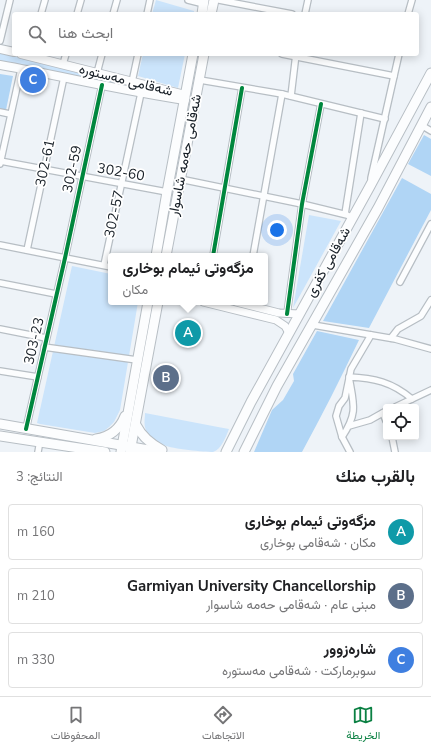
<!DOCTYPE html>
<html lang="ar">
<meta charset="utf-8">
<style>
:root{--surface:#fff;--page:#f2f2f2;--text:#202124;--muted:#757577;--line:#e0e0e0;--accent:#0b8043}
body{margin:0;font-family:"Nunito Sans",Vazirmatn,sans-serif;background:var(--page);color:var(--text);direction:rtl}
.controls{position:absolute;right:12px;bottom:12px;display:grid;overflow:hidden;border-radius:4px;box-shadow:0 2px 10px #0003}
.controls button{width:36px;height:36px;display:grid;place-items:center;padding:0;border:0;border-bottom:1px solid var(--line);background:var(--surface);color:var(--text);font:20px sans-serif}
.you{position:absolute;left:277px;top:230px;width:14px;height:14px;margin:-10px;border:3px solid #fff;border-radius:50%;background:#1a73e8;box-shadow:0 0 0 6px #1a73e833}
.badge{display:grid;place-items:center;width:26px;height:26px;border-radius:50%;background:var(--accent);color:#fff;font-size:13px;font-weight:700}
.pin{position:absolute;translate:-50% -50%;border:2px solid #fff;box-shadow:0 1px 4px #0006}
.popup{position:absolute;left:108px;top:253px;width:160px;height:52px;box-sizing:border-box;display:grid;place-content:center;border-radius:4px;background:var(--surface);filter:drop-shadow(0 1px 3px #0005);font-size:13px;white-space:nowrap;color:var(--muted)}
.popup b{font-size:15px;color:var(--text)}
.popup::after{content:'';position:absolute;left:50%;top:100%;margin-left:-8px;border:8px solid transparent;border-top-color:var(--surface)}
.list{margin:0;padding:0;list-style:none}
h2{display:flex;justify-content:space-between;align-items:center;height:52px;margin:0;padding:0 16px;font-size:17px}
h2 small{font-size:13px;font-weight:400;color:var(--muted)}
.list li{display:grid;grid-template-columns:26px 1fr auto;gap:12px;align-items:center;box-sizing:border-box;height:56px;margin:0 8px 8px;padding:0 8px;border:1px solid var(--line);border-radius:4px}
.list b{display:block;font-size:15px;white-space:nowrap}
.list p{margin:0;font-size:13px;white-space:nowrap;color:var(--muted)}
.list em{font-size:13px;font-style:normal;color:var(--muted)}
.icon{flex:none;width:22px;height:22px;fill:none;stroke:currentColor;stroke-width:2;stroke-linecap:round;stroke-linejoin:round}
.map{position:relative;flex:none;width:431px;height:452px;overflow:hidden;direction:ltr}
.search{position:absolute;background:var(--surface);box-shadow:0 2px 10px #0003;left:12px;right:12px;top:12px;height:44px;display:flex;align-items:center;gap:10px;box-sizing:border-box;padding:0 14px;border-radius:4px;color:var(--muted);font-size:15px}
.sheet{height:244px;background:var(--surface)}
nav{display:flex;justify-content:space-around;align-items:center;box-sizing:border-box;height:56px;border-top:1px solid var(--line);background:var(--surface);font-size:11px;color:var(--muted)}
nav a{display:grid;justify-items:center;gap:2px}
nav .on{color:var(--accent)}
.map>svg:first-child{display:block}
.green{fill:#cbe4fb}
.forest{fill:#b0d5f5}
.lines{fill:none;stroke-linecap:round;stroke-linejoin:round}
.minor-casing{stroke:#b7bec4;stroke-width:8}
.tertiary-casing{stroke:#b7bec4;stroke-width:9}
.secondary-casing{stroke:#b7bec4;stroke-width:10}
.primary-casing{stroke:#b7bec4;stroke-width:11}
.trunk-casing{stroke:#b7bec4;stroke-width:11}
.minor{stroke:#fcfdfe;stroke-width:5.5}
.tertiary{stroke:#fcfdfe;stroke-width:7}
.secondary{stroke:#fcfdfe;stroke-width:8}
.primary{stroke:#fcfdfe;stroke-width:9}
.trunk{stroke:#fcfdfe;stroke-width:9}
.cycleway-casing{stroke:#fff;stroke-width:6}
.cycleway{stroke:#00873e;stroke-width:4}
.labels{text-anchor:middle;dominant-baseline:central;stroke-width:3.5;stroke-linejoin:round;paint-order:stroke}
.street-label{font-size:14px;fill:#161e26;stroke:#fff}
</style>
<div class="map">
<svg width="431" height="452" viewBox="0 0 431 452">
<rect width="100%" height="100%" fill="#eef3f8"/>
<g class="green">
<path d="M156,0L194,11V14H152Z"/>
<path d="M0,53L141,87V89L0,62Z"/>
<path d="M143,54H185L178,88L138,76Z"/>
<path d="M309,215L341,221L293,308Z"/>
<path d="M72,266L111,274V302H138L120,410L114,422L109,427L104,431L95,433L40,424L37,423Z"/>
<path d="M145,413L218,427L229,429C226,436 222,449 213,452C205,452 172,449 164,445C158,443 150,437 147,432C143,426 145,419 145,413Z"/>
</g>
<g class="forest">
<path d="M0,74L13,76L6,110L0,109Z"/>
<path d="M424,135L431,139V176L408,164Z"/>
<path d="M402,178L431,194V210L369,328L323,321Z"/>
<path d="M317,331L359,340C341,378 322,415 302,452H254L272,410L283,400L294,381L293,374Z"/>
</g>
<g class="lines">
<g class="minor-casing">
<g id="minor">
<path d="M188,0L204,4"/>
<path d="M219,0L292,14"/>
<path d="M41,14L45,0"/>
<path d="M77,14L81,0"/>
<path d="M113,14L117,0"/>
<path d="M147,14L150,0"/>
<path d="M305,14L308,0"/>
<path d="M408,14L412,0"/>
<path d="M0,41L10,0"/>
<path d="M282,54L394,76"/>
<path d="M63,64L66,54"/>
<path d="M97,73L102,54"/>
<path d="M200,80L282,94L385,119"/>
<path d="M132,82L138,54"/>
<path d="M291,96L296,54"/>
<path d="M0,112L10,114"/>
<path d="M421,125L431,131"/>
<path d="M0,161L167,192"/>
<path d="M0,164L21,69"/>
<path d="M371,178L399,54"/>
<path d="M180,179L302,204L347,215L353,218"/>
<path d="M345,214L361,113"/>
<path d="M0,245L111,267"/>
<path d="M27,250L64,77"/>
<path d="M213,256L242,88"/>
<path d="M253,256L282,94"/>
<path d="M104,265L141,93"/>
<path d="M400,282L431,224"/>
<path d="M0,283L56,294"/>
<path d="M287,314L302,204L321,104"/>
<path d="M313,325L395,339L431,349"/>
<path d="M0,329L46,338"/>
<path d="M391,338L398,329L421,316L431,300"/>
<path d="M44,347L137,360"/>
<path d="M0,371L38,377"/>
<path d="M395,407L431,390"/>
<path d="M383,413L386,421"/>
<path d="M349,426L370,420L386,411"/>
<path d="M26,429L65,258L102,85"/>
<path d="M342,437C358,413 354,405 349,377C374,378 392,382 412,399"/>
<path d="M392,437L395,452"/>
<path d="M38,452L40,441"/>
<path d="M350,452L342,437L336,416L339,406L345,398L351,369L371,335"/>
</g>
</g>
<g class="tertiary-casing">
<g id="tertiary">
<path d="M203,302L276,320L285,326L289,333"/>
<path d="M236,302L279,313L299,314"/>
</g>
</g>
<g class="secondary-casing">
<g id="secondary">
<path d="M0,49L14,52"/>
<path d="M21,54L185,95"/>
<path d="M0,65C62,76 123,91 185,100"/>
</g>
</g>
<g class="primary-casing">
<g id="primary">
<path d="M202,14L204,0"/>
<path d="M211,14L214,0"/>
<path d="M156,256L167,192L193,54"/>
<path d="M166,256L204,54"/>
<path d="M0,424L160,452"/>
<path d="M136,425C142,437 151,444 162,450"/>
<path d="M0,436L105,452"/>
<path d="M96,439C109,437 120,429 125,416"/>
<path d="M121,452L148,302"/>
<path d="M130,452L158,302"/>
</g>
</g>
<g class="trunk-casing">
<g id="trunk">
<path d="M226,452L251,402L369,188L431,73"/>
<path d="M244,452L277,386L378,208L431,107"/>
</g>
</g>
<use href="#minor" class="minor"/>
<use href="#tertiary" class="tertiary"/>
<use href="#secondary" class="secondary"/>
<use href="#primary" class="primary"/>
<use href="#trunk" class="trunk"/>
<g class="cycleway-casing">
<g id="cycleway">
<path d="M213,256L242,88"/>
<path d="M287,314L302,204L321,104"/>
<path d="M26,429L65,258L102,85"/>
</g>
</g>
<use href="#cycleway" class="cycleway"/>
</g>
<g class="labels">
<g class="street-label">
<text transform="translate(126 80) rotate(14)">شەقامی مەستورە</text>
<text transform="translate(185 155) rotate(-79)">شەقامی حەمە شاسوار</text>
<text transform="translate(45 163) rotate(-78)">302-61</text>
<text transform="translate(72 169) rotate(-78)">302-59</text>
<text transform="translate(121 172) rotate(10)">302-60</text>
<text transform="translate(114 214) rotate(-78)">302-57</text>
<text transform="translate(328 262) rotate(-61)">شەقامی کفری</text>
<text transform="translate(34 341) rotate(-77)">303-23</text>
</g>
</g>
</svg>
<div class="controls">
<button><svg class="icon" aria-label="locate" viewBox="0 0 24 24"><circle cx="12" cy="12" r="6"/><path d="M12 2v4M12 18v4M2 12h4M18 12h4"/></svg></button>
</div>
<div class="you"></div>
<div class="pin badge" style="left:188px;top:333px;background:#0f9aa8">A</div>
<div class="popup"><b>مزگەوتی ئیمام بوخاری</b>مكان</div>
<div class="pin badge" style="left:166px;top:378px;background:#5c6f8a">B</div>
<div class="pin badge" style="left:33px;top:80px;background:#3f7fe0">C</div>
<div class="search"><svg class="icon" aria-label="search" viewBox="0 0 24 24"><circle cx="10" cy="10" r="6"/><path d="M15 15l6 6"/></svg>ابحث هنا</div>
</div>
<section class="sheet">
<h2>بالقرب منك<small>النتائج: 3</small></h2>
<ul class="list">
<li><span class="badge" style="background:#0f9aa8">A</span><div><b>مزگەوتی ئیمام بوخاری</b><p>مكان · شەقامی بوخاری</p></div><em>160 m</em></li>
<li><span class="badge" style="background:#5c6f8a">B</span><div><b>Garmiyan University Chancellorship</b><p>مبنى عام · شەقامی حەمە شاسوار</p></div><em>210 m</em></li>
<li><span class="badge" style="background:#3f7fe0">C</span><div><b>شارەزوور</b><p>سوبرماركت · شەقامی مەستورە</p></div><em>330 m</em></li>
</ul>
</section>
<nav>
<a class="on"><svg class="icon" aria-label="map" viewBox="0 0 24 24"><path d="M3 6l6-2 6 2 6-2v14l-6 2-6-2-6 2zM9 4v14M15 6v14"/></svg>الخريطة</a>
<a><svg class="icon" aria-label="directions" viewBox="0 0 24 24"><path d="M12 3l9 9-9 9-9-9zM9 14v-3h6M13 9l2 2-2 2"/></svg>الاتجاهات</a>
<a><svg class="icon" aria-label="saved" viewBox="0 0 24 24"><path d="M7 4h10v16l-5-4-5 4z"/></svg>المحفوظات</a>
</nav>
